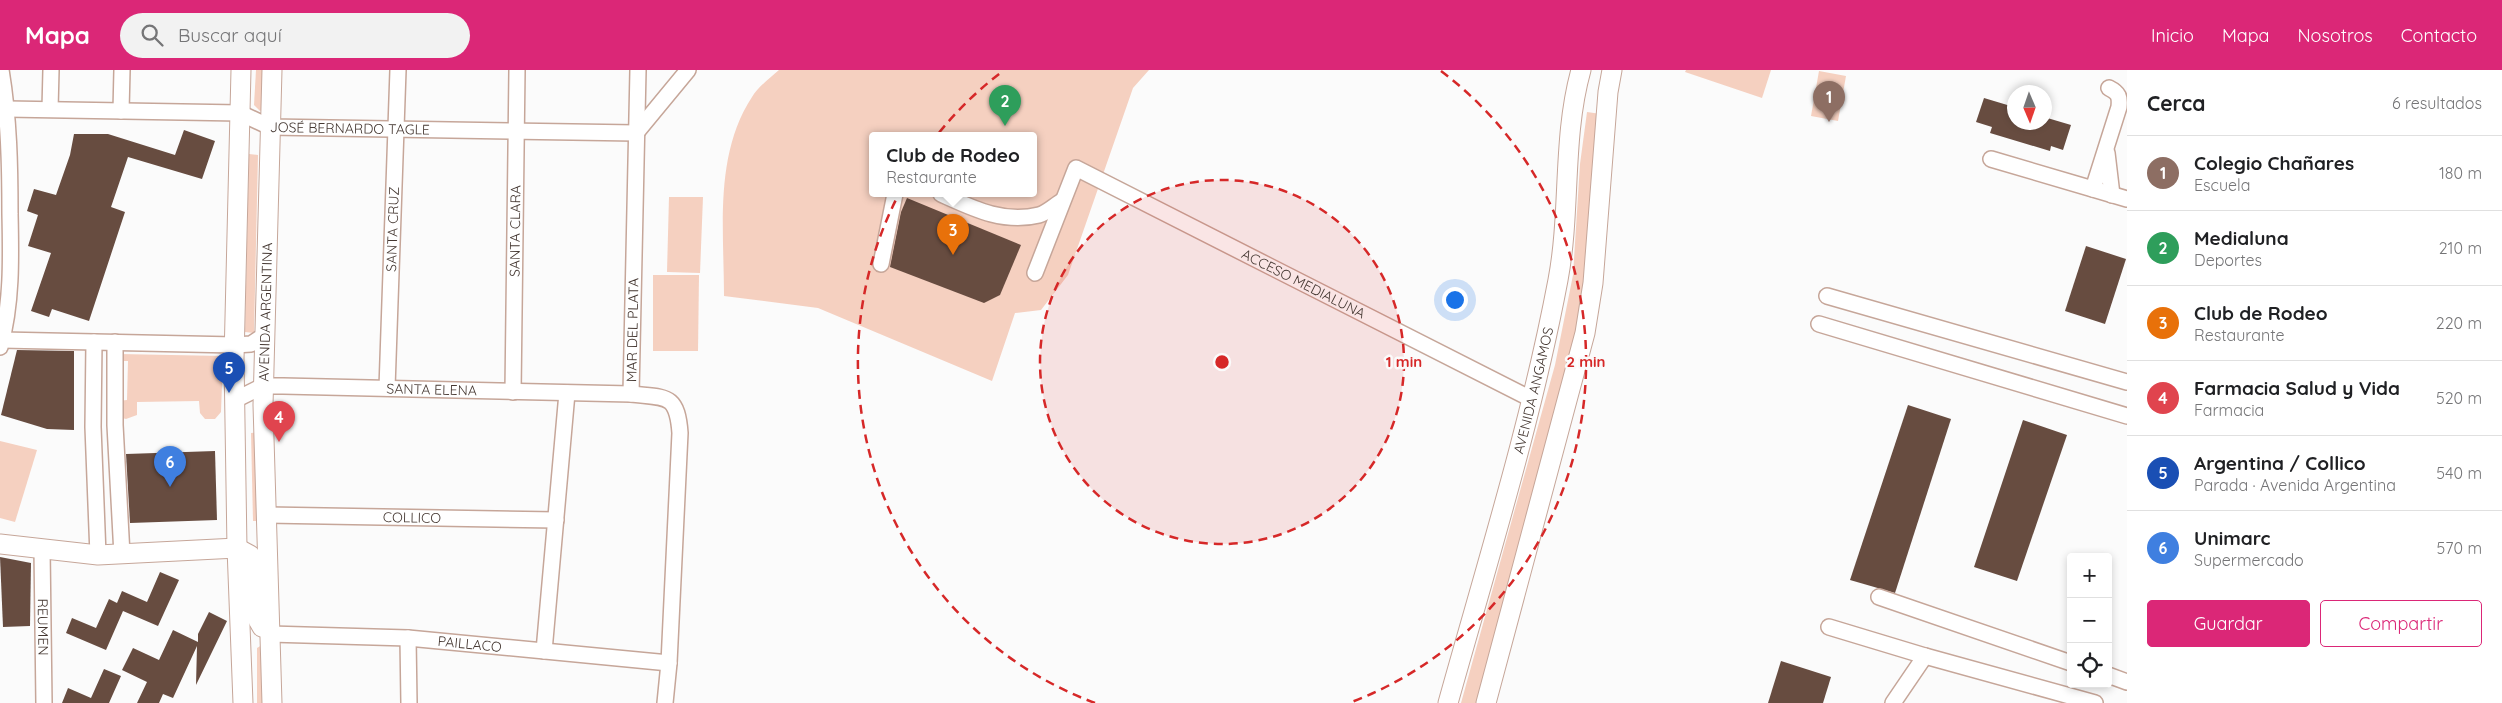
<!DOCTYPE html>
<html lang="es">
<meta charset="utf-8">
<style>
:root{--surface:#fff;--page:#f2f2f2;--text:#202124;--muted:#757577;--line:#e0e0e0;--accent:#db2777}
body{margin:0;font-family:Quicksand,sans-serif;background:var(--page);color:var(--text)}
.controls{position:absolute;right:15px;bottom:15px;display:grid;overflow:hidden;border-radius:5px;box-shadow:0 2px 8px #0003}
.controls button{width:45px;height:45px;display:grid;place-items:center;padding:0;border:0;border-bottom:1px solid var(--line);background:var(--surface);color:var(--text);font:25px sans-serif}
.compass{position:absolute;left:2007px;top:15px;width:45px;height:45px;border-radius:50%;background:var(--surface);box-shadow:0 2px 8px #0003;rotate:178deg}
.you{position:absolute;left:1454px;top:229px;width:18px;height:18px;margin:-12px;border:4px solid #fff;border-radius:50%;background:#1a73e8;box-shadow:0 0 0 8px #1a73e833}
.badge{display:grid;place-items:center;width:32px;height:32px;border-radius:50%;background:var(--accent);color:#fff;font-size:16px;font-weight:700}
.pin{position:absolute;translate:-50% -41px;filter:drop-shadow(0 1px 2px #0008)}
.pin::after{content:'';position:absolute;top:26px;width:18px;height:15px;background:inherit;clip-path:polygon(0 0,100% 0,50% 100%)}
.popup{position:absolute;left:869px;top:62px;width:168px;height:65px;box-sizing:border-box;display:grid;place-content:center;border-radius:5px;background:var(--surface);filter:drop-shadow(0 1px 4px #0005);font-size:16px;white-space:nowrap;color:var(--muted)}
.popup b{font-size:19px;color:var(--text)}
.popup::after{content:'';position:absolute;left:50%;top:100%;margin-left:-10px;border:10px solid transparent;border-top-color:var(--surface)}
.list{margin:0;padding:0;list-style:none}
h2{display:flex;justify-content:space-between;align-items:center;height:65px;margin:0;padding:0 20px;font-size:21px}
h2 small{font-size:16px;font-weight:400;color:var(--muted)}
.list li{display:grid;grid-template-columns:32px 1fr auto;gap:15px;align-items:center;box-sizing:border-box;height:75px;padding:0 20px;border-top:1px solid var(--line)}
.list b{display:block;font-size:19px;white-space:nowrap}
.list p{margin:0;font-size:16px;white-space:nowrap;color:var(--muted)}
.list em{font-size:16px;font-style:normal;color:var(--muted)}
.actions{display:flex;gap:10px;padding:15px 20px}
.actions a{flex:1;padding:11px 0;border:1px solid var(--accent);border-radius:5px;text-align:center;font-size:18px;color:var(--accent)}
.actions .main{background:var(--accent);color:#fff}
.icon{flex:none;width:28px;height:28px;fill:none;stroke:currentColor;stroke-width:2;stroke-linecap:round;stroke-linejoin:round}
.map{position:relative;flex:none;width:2127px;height:633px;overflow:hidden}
header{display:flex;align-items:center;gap:30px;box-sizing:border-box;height:70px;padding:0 25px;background:var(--accent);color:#fff}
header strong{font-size:24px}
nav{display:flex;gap:28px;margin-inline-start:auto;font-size:18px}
.search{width:350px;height:45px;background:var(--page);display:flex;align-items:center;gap:12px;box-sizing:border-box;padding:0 18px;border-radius:28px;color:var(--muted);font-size:19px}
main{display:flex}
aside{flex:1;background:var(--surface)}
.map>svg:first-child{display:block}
.green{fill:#f5d0c0;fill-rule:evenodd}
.building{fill:#674c40}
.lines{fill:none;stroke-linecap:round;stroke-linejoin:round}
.minor-casing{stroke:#c6a699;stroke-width:18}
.major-casing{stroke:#c6a699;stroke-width:21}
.minor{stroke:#fff;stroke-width:15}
.major{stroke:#fff;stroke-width:19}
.ring{fill:none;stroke:#d62828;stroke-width:2.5;stroke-dasharray:9 6}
.labels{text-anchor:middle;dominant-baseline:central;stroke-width:5;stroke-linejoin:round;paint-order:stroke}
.street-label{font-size:14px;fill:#443731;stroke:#fbfbfb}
.centre{fill:#d62828;stroke:#fbfbfb;stroke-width:2.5}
.ring-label{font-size:15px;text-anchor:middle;font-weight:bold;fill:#d62828;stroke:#fbfbfb;stroke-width:5;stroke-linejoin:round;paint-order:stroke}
</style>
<header>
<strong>Mapa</strong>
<div class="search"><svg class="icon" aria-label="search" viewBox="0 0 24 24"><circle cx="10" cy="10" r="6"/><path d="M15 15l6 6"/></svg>Buscar aquí</div>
<nav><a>Inicio</a><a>Mapa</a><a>Nosotros</a><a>Contacto</a></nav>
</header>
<main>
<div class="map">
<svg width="2127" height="633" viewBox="0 0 2127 633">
<rect width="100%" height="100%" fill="#fbfbfb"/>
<g class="green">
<path d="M256,0H264L263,39L260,41L254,35Z"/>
<path d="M779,0H1149L1133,18L1068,205L1041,240L1015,243L992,311L818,238L724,226C724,160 714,85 752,27C758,17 770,8 779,0ZM873,66H1033V124H873Z"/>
<path d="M1686,0H1771L1762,28L1685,2Z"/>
<path d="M1819,1L1846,6L1838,51L1811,46Z"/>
<path d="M1587,42L1601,44L1580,257L1480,633H1461L1555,295L1573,205L1580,94Z"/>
<path d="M249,84L258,85L254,263L245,262Z"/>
<path d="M669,127H703L700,203L667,202Z"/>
<path d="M653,205H699L698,281H653Z"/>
<path d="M119,284L223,286L221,342L215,349H205L200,343L199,331L137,332V345L126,349L119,347L118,331L127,330L128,291H118Z"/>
<path d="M260,362L262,451H253L251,363Z"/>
<path d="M0,371L37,380L15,452L0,448Z"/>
<path d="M262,575L267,633H257V578Z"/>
</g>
<g class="building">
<path d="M1984,28L2014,37V52H2044V47L2071,55L2063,80L2051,76L2050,81L1990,63L1992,57L1976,52Z"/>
<path d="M184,60L215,71L202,109L128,87L111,137L125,142L89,251L52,239L49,247L31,241L51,183L28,176L38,145L27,141L34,119L56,125L70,85L74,64H108L175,85Z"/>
<path d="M907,128L1021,175L1000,225L984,233L890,197L901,142Z"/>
<path d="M2086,176L2126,189L2105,254L2065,241Z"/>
<path d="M17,280L74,281V360L47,359L1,345Z"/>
<path d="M1908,335L1951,349L1895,523L1850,510Z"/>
<path d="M2023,350L2067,365L2017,511L1974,497Z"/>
<path d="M215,381L217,450L130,453L126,384Z"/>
<path d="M0,487L31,493L30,556L3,557Z"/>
<path d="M160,502L179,510L158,556L123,541L106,580L66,563L72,548L96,558L109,529L117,533L122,521L147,532Z"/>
<path d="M209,542L227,551L196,615L197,576L173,628L163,624L159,633H137L147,612L122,600L133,578L159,590L173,560L198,572V564Z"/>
<path d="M1781,591L1831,607L1823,633H1768Z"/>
<path d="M104,599L121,606L109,633H62L68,618L91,628Z"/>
</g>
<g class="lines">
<g class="minor-casing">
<g id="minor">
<path id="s1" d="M7,39L240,43L270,57L636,63"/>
<path d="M50,39L51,0"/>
<path d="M121,41L122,0"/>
<path d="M636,63L688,0"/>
<path d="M2107,83L2112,125"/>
<path d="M1991,89L2127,129"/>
<path d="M2093,119L2119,37C2120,27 2119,23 2109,18"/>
<path d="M941,124C972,138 1003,154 1039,145C1047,143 1055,135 1062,131"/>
<path d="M881,194L895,124"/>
<path id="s2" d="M1035,203L1076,98L1531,329"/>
<path d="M1827,226L2127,312"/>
<path d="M1819,254L2127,346"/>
<path d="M2,270L235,275L251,274L265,265"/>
<path d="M94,272L93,357L98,485"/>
<path d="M115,272V355L122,485"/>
<path d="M0,277C12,234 11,188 10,144C10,96 9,48 1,0"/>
<path id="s3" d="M387,318L398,0"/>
<path id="s4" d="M513,322L517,0"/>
<path id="s5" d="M631,324L638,0"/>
<path id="s6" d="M235,330L263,316H283L631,324C666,328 677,323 680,363L669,593L665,633"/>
<path id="s7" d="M267,445L556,450"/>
<path id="s8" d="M42,479L44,633"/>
<path d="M1879,527L2071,593"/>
<path d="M1829,557L1925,586L2095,633"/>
<path id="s9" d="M270,564L408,568L669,593"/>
<path d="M408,568L409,633"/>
<path d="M544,581L567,323"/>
<path d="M2108,605L2127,612"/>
<path d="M1893,633L1925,586"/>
</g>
</g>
<g class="major-casing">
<g id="major">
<path d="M241,0L234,289L237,478L243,633"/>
<path d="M0,474L98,485L237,478L250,485L258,550L262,557"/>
<path id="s10" d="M272,633L263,335L272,0"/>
<path id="s11" d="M1448,633C1487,493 1531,353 1558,210C1571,141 1562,68 1581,0"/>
<path d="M1486,633L1585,263L1593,213L1608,22L1612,0"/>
</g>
</g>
<use href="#minor" class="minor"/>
<use href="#major" class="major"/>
</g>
<circle cx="1222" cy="292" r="182" fill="#d62828" fill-opacity=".12"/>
<g class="ring">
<circle cx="1222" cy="292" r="182"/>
<path d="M1095 633A364 364 0 0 1 1003 1M1441 1A364 364 0 0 1 1349 633"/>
</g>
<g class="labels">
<g class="street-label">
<text stroke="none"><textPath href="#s1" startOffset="346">JOSÉ BERNARDO TAGLE</textPath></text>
<text stroke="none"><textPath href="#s3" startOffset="159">SANTA CRUZ</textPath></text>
<text stroke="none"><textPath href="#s4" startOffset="161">SANTA CLARA</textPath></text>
<text stroke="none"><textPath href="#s2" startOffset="368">ACCESO MEDIALUNA</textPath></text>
<text stroke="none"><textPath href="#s10" startOffset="391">AVENIDA ARGENTINA</textPath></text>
<text stroke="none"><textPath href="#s5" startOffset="64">MAR DEL PLATA</textPath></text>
<text stroke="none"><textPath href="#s6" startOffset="200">SANTA ELENA</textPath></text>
<text stroke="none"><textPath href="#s11" startOffset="324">AVENIDA ANGAMOS</textPath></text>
<text stroke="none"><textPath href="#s7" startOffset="145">COLLICO</textPath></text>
<text stroke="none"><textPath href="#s8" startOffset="78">REUMEN</textPath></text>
<text stroke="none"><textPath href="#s9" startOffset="200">PAILLACO</textPath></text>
</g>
</g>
<circle cx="1222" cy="292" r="8" class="centre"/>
<g class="ring-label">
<text x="1404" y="297">1 min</text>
<text x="1586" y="297">2 min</text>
</g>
</svg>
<div class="controls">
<button>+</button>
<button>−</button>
<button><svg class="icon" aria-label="locate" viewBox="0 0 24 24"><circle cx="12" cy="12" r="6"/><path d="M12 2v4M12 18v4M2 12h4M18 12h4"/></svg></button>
</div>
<svg class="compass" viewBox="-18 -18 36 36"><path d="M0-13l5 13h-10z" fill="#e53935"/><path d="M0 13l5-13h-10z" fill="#757577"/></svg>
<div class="you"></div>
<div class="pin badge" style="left:1829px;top:52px;background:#8d6e63">1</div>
<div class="pin badge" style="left:1005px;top:56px;background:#2e9e5b">2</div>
<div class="pin badge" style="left:953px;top:185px;background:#e8710a">3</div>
<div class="popup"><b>Club de Rodeo</b>Restaurante</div>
<div class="pin badge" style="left:279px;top:372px;background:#e0444e">4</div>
<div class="pin badge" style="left:229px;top:323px;background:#1a4fb4">5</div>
<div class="pin badge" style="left:170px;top:417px;background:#3f7fe0">6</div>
</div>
<aside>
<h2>Cerca<small>6 resultados</small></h2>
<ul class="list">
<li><span class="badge" style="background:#8d6e63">1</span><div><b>Colegio Chañares</b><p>Escuela</p></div><em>180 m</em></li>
<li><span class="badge" style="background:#2e9e5b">2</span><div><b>Medialuna</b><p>Deportes</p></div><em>210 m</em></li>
<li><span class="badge" style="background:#e8710a">3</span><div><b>Club de Rodeo</b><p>Restaurante</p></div><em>220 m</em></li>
<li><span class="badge" style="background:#e0444e">4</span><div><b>Farmacia Salud y Vida</b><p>Farmacia</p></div><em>520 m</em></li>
<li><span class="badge" style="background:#1a4fb4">5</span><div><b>Argentina / Collico</b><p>Parada · Avenida Argentina</p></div><em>540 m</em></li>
<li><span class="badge" style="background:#3f7fe0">6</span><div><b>Unimarc</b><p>Supermercado</p></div><em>570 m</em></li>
</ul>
<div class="actions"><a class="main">Guardar</a><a>Compartir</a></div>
</aside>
</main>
